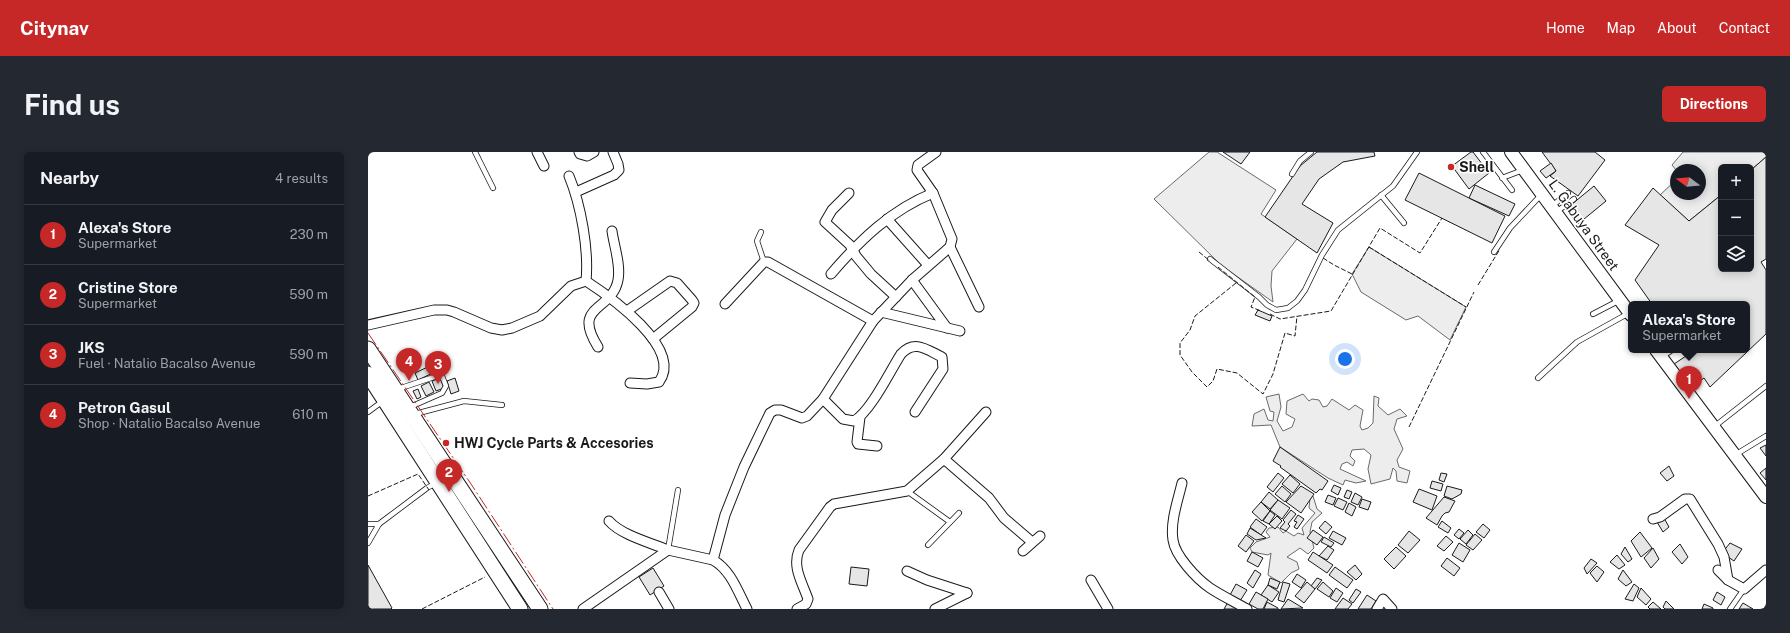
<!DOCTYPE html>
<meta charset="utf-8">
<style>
:root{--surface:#171b24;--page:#242831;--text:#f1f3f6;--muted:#9ea1a6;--line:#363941;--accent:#c62828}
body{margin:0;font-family:"Public Sans",sans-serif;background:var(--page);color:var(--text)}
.controls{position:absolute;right:12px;top:12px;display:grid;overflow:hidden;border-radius:6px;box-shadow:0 2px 10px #0003}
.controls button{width:36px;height:36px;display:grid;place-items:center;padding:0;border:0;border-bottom:1px solid var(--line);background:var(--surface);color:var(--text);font:20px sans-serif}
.compass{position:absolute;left:1302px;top:12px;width:36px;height:36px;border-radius:50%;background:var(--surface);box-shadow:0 2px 10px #0003;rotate:286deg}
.you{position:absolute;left:977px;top:207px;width:14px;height:14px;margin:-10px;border:3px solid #fff;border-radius:50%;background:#1a73e8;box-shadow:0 0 0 6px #1a73e833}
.badge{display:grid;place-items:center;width:26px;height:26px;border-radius:50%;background:var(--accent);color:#fff;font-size:13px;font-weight:700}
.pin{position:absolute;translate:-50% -33px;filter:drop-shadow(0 1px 2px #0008)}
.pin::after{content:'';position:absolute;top:21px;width:14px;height:12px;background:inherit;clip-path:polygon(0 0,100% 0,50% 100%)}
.popup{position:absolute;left:1260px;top:149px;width:122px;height:52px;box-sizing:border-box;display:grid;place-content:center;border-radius:6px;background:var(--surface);filter:drop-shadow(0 1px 3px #0005);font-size:13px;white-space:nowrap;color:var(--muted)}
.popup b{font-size:15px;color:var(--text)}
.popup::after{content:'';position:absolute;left:50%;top:100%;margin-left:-8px;border:8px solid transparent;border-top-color:var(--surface)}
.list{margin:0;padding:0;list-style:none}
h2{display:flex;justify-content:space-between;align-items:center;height:52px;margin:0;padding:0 16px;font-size:17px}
h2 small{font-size:13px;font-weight:400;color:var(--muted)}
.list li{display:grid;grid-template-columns:26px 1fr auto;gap:12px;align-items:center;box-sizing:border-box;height:60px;padding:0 16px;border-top:1px solid var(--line)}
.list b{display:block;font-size:15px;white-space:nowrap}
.list p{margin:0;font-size:13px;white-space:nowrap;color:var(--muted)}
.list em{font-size:13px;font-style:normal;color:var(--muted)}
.icon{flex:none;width:22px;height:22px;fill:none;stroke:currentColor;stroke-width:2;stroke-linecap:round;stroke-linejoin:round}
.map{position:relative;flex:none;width:1398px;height:457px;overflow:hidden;border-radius:6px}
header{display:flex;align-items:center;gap:24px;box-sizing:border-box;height:56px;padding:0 20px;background:var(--accent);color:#fff}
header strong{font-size:19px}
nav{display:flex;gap:22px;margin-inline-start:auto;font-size:14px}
.intro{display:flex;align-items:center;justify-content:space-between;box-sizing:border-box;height:96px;padding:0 24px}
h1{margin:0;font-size:28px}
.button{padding:10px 18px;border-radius:6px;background:var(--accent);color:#fff;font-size:14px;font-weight:700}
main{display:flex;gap:24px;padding:0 24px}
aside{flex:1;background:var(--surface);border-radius:6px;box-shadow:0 2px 10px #0003}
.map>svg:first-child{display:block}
.built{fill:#ededed;stroke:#6a6a6a}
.building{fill:#e6e6e6;stroke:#1a1a1a}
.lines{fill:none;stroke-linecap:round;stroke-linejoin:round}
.service-casing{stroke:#1a1a1a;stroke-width:6}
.minor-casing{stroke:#1a1a1a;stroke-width:11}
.tertiary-casing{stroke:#1a1a1a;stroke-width:14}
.primary-casing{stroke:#1a1a1a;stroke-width:17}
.service{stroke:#fff;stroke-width:4.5}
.minor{stroke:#fff;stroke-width:9}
.tertiary{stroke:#fff;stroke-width:12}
.primary{stroke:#fff;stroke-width:15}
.fence{stroke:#1a1a1a;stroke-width:1;stroke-dasharray:5 2;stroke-linecap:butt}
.power{stroke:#c62828;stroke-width:1;stroke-dasharray:14 3 2 3;stroke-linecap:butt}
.poi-dot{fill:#c62828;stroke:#fff;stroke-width:1.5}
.labels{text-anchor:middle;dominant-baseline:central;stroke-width:3;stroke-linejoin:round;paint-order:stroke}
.poi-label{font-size:14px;font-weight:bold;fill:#1a1a1a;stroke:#fff;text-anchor:start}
.street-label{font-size:14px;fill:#1a1a1a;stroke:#fff}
</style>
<header>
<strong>Citynav</strong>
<nav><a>Home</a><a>Map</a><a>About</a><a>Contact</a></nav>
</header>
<div class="intro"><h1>Find us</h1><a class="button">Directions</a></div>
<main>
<aside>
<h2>Nearby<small>4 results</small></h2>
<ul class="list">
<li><span class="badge">1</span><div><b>Alexa's Store</b><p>Supermarket</p></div><em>230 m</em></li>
<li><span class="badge">2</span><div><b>Cristine Store</b><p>Supermarket</p></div><em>590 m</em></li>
<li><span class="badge">3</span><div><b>JKS</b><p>Fuel · Natalio Bacalso Avenue</p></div><em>590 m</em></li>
<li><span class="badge">4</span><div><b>Petron Gasul</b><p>Shop · Natalio Bacalso Avenue</p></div><em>610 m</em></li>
</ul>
</aside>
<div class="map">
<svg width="1398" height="457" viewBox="0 0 1398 457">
<rect width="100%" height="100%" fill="#fff"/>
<g class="built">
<path d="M841,0H849L908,38L893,62L929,87L904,119L903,134L905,150L854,114L786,47Z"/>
<path d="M1315,0H1398V5L1383,18V15H1353V43L1321,69L1292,43L1308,28V42H1332V18H1308L1304,13Z"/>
<path d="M1001,95L1098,155L1082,188L1050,164L1038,168L993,140L984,122Z"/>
<path d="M911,242L913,255L909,269L915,279L924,275L927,267L918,262L919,249L935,242L941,249L944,247L951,248L955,255L959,254L964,247L981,258L987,253L995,258L992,274L994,278L1000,276L1005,271L1006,244L1011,246L1010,254L1020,263L1032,257L1039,264L1029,267L1026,277L1035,297L1029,308L1031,315L1042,319L1039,331L1029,329L1028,319L1025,316L1022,327L1003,332L1000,317L1003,303L996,297L984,298L982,304L987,309L985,314L979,310L974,312L972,317L998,329L988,331L977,328L975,333L960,326L912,295L903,273L884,274L886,262L896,257L900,268L905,269L906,260L902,259L898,245Z"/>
<path d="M945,344L949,357L954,361L944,370L942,380L946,396L940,402L932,396L919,405L929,410L931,417L923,421L913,431L900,423L903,401L900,403L884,400L882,396L888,390L902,385L898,380L901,376L910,375L915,381L918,379L926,384L930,381L936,383L934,376L947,361L941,356L942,346Z"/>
</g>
<g class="building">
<path d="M855,0H882L873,12Z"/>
<path d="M949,0H1006L1007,4L975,10L951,27L934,52L965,71L949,101L897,65L932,14Z"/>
<path d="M1103,0H1105L1121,21L1101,37L1084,14Z"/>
<path d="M1174,0H1227L1237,8L1210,44L1182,24L1188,19Z"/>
<path d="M1398,5V107L1393,110L1398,118V182L1342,235L1336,226L1324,235L1306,212L1321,202L1318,198H1379V152H1284L1267,128L1291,93L1257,73L1285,36L1321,69L1353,43V117H1383V18Z"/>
<path d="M1183,11L1188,19L1178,26L1172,19Z"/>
<path d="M1051,21L1137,64L1124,91L1037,48Z"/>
<path d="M1107,33L1147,52L1141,64L1101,46Z"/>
<path d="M1226,34L1238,49L1210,72L1198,57Z"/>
<path d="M890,158L904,164L902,169L887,163Z"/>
<path d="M68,211L71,218L50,228L47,221Z"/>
<path d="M72,226L76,236L68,239L64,229Z"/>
<path d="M87,226L91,239L83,242L79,229Z"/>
<path d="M61,230L66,240L58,244L53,234Z"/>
<path d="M50,237L53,245L49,247L45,239Z"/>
<path d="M1398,293V304L1392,296Z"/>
<path d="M912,295L960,329L954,338L952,337L948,341L912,315L913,314L905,309Z"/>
<path d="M1301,314L1306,324L1299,329L1292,321Z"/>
<path d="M1398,316V328L1392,321Z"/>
<path d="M910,321L916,326L905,340L899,335Z"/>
<path d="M1073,321L1079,322L1076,330L1071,328Z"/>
<path d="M922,323L932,332L925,341L914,332Z"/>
<path d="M1064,329L1075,332L1073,339L1062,336Z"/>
<path d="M966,333L973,336L970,343L963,339Z"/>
<path d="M914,334L923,342L917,350L907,342Z"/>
<path d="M933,334L946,342L933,361L918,350Z"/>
<path d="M1079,334L1094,338L1093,342L1084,347L1076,344Z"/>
<path d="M1051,337L1069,344L1064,358L1045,350Z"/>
<path d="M979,338L984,340L981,347L976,345Z"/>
<path d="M901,340L910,348L902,357L893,350Z"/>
<path d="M987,341L994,345L990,353L983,350Z"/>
<path d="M960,343L968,346L965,353L957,350Z"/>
<path d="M1076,345L1087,349L1081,360L1077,361L1074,364L1069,373L1058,366Z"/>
<path d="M970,346L979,350L975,358L966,354Z"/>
<path d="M994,347L1003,350L1000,358L991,355Z"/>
<path d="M910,348L922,356L914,367L902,358Z"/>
<path d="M893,350L902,359L894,369L884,360Z"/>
<path d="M981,351L988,355L984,364L977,360Z"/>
<path d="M923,358L928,362L920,372L922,374L918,379L912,376L917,370L915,368Z"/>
<path d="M902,359L907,363L901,372L895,369Z"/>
<path d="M930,363L936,367L929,377L926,375L929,370L926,369Z"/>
<path d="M909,364L914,369L907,377L901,372Z"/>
<path d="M1296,366L1301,375L1295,380L1289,370Z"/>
<path d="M888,367L899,375L893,383L882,375Z"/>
<path d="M957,369L964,375L958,382L951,376Z"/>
<path d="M1074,369L1083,376L1080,381L1070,375Z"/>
<path d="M1115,372L1122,378L1116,386L1108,380Z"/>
<path d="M882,376L898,386L888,388L879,382Z"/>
<path d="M1091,377L1096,381L1091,387L1086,383Z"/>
<path d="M945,378L955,385L949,393L939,386Z"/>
<path d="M1100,378L1105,383L1098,392L1092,387Z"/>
<path d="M965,379L978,386L974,393L961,386Z"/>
<path d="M1041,379L1052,388L1040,401L1030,393Z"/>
<path d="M1272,380L1284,396L1273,405L1263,389Z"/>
<path d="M1107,382L1114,388L1105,398L1098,393Z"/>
<path d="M878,383L886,389L878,400L870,394Z"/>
<path d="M1078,384L1085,390L1076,399L1069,394Z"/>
<path d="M956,385L966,391L963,395L953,390Z"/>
<path d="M1091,391L1102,398L1095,410L1084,403Z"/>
<path d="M1362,391L1374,397L1366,409L1354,401Z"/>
<path d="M1312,392L1320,405L1314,412L1304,400Z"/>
<path d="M960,394L966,398L959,408L951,404Z"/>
<path d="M1028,395L1038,404L1026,417L1016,407Z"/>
<path d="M1257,395L1264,407L1260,410L1253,402Z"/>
<path d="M1285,396L1291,407L1283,416L1276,406Z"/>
<path d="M884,400L895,406L890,415L879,409Z"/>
<path d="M945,400L965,413L959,421L940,408Z"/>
<path d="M1249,403L1257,413L1251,417L1242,410Z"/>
<path d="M1079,406L1092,416L1086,424L1073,414Z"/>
<path d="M1223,407L1229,411L1219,422L1216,416Z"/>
<path d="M0,413L24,456L23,457H0Z"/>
<path d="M987,413L994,422L988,428L979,420Z"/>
<path d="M1229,414L1236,420L1229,430L1222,421Z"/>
<path d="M483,415L501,417L499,434L481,432Z"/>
<path d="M967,415L985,428L979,436L961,423Z"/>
<path d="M285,416L296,434L282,443L271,425Z"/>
<path d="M887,418L893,422L885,436L879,431Z"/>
<path d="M1255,418L1264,430L1258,434L1250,427Z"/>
<path d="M929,422L938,428L933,436L924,430Z"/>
<path d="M902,426L912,430L909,437L900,433Z"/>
<path d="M949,426L954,428L947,437L943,434Z"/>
<path d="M915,430L922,432L916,450L910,448Z"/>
<path d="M939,430L947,437L936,451L927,444Z"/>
<path d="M955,430L965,439L961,445L949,437Z"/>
<path d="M868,432L879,438L872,449L862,443Z"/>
<path d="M1266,432L1271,436L1265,449L1257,447Z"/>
<path d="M900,433L911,440L904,450L893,443Z"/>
<path d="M968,436L975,441L969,450L962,446Z"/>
<path d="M1273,436L1283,447L1278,453L1269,445Z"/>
<path d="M988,437L993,440L985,451L981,448Z"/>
<path d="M888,440L900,447L895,457H890L881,452Z"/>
<path d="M1349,440L1357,445L1353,453L1345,448Z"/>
<path d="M999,443L1008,449L1003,457H990Z"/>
<path d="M975,446L984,452L980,457H967Z"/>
<path d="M920,447L935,456L913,457Z"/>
<path d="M1298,449L1306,457H1297L1295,455Z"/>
<path d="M860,450L870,455L868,457H856Z"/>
<path d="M899,450L910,456V457H896Z"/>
<path d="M1285,450L1293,457H1282L1280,455Z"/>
<path d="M1375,451L1385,457H1371Z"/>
<path d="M1336,452L1345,456V457H1334Z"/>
</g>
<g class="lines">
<g class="service-casing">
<g id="service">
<path d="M107,0L125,36"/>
<path d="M1115,0L1144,38"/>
<path d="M924,22L932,9L943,0"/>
<path d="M1134,26L1155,18"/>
<path d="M1013,43L1036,71"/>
<path d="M1184,54L1200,41"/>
<path d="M1188,60L1206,47"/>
<path d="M393,80L389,89L396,110"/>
<path d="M1126,100L1142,76L1173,43"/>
<path d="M842,107L891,145L899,153L908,158L920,156L929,149L937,138L954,103L970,78L1025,34L1049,0"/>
<path d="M1225,162L1252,148"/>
<path d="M1294,205L1304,198"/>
<path d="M1170,226L1209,190L1261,161"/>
<path d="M30,237L69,224H74L78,234L74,241L42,255"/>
<path d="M0,260L15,249"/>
<path d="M47,262L96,249L134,253"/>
<path d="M1347,274L1398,234"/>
<path d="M1367,303L1398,284"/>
<path d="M539,339L582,370"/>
<path d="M0,372H11"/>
<path d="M0,391L11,372L59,336L68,331"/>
<path d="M560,393L591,361"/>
<path d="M300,398L310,338"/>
<path d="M1362,457L1376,437"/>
</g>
</g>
<g class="minor-casing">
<g id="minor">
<path d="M169,0L176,14"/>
<path d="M211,0L212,2L219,4L226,0"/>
<path d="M208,40L246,23L251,18L250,12L245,0"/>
<path d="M481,41L464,58L457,70L482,93L488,104L503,122L528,145"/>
<path d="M519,67L560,113"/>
<path d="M582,95L611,155"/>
<path d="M463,122C492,88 523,58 565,41"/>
<path d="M544,128L579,176"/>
<path d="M218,129C241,144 316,196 291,230L279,232L262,231"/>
<path d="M357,152L396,110H400L505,169"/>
<path d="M259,159L302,129L309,131L324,148L326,151L324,155L285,187"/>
<path d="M513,160L592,179"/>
<path d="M0,173L66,158H79L86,160L123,176L134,178L144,176L172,164L203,134L218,129C221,98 213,53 201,24"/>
<path d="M230,195C203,152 244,160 250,128C253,113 246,94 244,79"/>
<path d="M455,247L475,267L486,269C503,259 522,219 533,202C547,187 559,198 574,205L575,217L547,260"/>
<path d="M492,265L489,290L490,292L509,294"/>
<path d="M576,307L621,346L636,366L664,390"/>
<path d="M814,331C810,348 802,370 805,388C807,404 829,427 842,436C854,444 867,450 879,457"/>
<path d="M1285,367L1292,365L1317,347H1322L1350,392L1356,405L1360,428"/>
<path d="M241,369C253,383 283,391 300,398"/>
<path d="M655,399L672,384"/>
<path d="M345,408L357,363L376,315L402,261L407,258H413L434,266L439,264L455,247L505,169L544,128L582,95L584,87L565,41L549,18L550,13L568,0"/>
<path d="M1350,418L1360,428L1376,437L1398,418"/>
<path d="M539,419L559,428L599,441"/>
<path d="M723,428L740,457"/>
<path d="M291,440L301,457"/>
<path d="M215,457L300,398L345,408C363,418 370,440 379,457"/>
<path d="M429,457L438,452L440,447C434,430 424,415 431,398L462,355L466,352L539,339L576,307L618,260"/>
<path d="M567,457L599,441"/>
<path d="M1009,457L1015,447L1024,457"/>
</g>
</g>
<g class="tertiary-casing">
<g id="tertiary">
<path d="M1143,0L1263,163"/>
<path d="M1288,198L1398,345"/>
</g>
</g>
<g class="primary-casing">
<g id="primary">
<path d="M0,197L172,457"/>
<path d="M0,222L152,457"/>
</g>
</g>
<use href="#service" class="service"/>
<use href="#minor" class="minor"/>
<use href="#tertiary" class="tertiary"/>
<use href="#primary" class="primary"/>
<g class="fence">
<path d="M1001,95L1098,155"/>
<path d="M831,100L842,109"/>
<path d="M955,106L966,113L984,122"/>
<path d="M850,115L887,145L883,155L893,159"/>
<path d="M868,131L827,164L822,178L812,191V203L824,220L839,235L845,229L849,217L869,221L895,242L905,222L917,181L927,184L929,164"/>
<path d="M1110,133L1132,97"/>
<path d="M902,162L912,167L963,159L1012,76L1052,101L1074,66"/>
<path d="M1041,275L1106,140"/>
<path d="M0,344L50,322L61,338"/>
<path d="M54,457L117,425"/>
</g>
<path class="power" d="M0,181L103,332L185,457"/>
</g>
<g class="poi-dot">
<circle cx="1083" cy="15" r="4"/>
<circle cx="78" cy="291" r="4"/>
</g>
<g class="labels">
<g class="poi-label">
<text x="1091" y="15">Shell</text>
<text x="86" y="291">HWJ Cycle Parts &amp; Accesories</text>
</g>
<g class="street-label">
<text transform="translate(1216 73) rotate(54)">L. Gabuya Street</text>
</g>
</g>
</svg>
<div class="controls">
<button>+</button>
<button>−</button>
<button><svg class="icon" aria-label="layers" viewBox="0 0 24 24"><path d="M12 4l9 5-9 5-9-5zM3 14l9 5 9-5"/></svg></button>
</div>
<svg class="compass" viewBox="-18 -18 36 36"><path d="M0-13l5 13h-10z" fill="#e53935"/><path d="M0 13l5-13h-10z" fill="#9ea1a6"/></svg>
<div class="you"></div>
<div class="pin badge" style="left:1321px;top:247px">1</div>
<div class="popup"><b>Alexa's Store</b>Supermarket</div>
<div class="pin badge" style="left:81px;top:340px">2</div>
<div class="pin badge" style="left:70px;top:232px">3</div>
<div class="pin badge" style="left:41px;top:229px">4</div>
</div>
</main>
